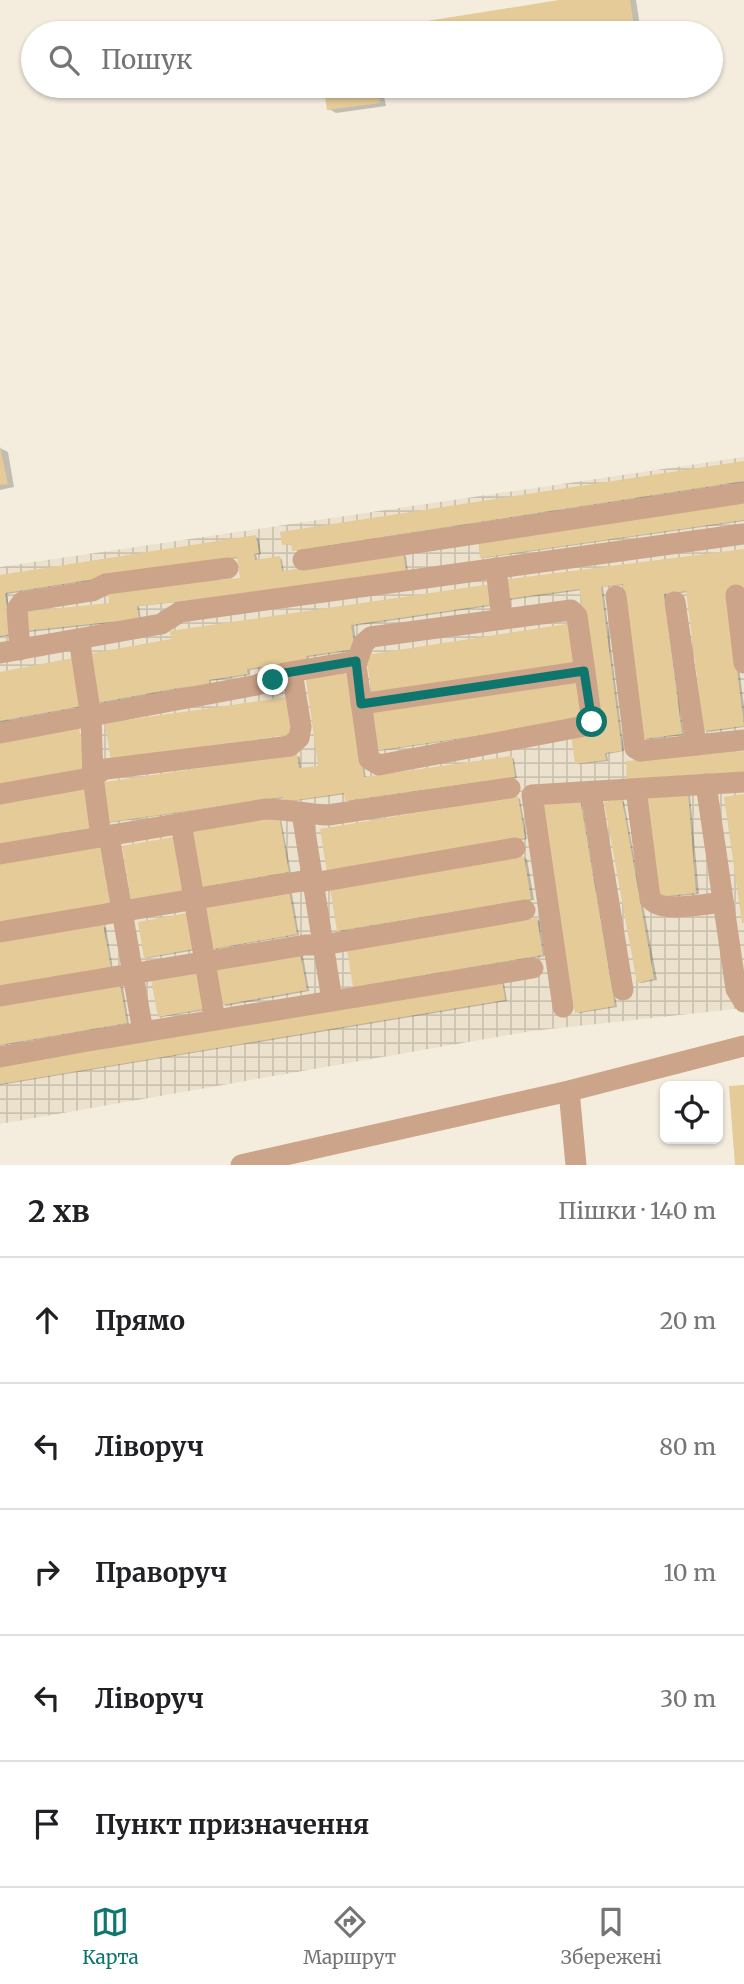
<!DOCTYPE html>
<html lang="uk">
<meta charset="utf-8">
<style>
:root{--surface:#fff;--page:#f2f2f2;--text:#202124;--muted:#757577;--line:#e0e0e0;--accent:#0f766e}
body{margin:0;font-family:Merriweather,serif;background:var(--page);color:var(--text)}
.controls{position:absolute;right:21px;bottom:21px;display:grid;overflow:hidden;border-radius:10px;box-shadow:0 2px 5px #0004}
.controls button{width:63px;height:63px;display:grid;place-items:center;padding:0;border:0;border-bottom:2px solid var(--line);background:var(--surface);color:var(--text);font:35px sans-serif}
.stop{position:absolute;width:21px;height:21px;margin:-16px;border:5px solid #0f766e;border-radius:50%;background:#fff}
.stop.end{background:#0f766e;border-color:#fff;box-shadow:0 2px 7px #0008}
.list{margin:0;padding:0;list-style:none}
h2{display:flex;justify-content:space-between;align-items:center;height:91px;margin:0;padding:0 28px;font-size:30px}
h2 small{font-size:23px;font-weight:400;color:var(--muted)}
.list li{display:grid;grid-template-columns:46px 1fr auto;gap:21px;align-items:center;box-sizing:border-box;height:126px;padding:0 28px;border-top:2px solid var(--line)}
.list b{display:block;font-size:26px;white-space:nowrap}
.list em{font-size:23px;font-style:normal;color:var(--muted)}
.icon{flex:none;width:38px;height:38px;fill:none;stroke:currentColor;stroke-width:2;stroke-linecap:round;stroke-linejoin:round}
.map{position:relative;flex:none;width:744px;height:1165px;overflow:hidden}
.search{position:absolute;background:var(--surface);box-shadow:0 2px 5px #0004;left:21px;right:21px;top:21px;height:77px;display:flex;align-items:center;gap:18px;box-sizing:border-box;padding:0 24px;border-radius:38px;color:var(--muted);font-size:26px}
.sheet{height:721px;background:var(--surface)}
nav{display:flex;justify-content:space-around;align-items:center;box-sizing:border-box;height:98px;border-top:2px solid var(--line);background:var(--surface);font-size:19px;color:var(--muted)}
nav a{display:grid;justify-items:center;gap:4px}
nav .on{color:var(--accent)}
.map>svg:first-child{display:block}
.industrial{fill:url(#industrial-grid)}
.shadow{fill:#0003}
.building{fill:#e4cb97}
.lines{fill:none;stroke-linecap:round;stroke-linejoin:round}
.minor{stroke:#cca48a;stroke-width:21}
.route{stroke:#0f766e;stroke-width:9}
</style>
<div class="map">
<svg width="744" height="1165" viewBox="0 0 744 1165">
<defs>
<pattern id="industrial-grid" width="8" height="8" patternUnits="userSpaceOnUse" patternTransform="scale(1.75)"><rect width="8" height="8" fill="#ebe1cc"/><path d="M0 4h8M4 0v8" fill="none" stroke="#cac1af"/></pattern>
</defs>
<rect width="100%" height="100%" fill="#f4edde"/>
<path class="industrial" d="M744,457V1008L532,1031L0,1124V567Z"/>
<g class="shadow">
<path d="M571,0H636L641,33H353Z"/>
<path d="M325,86H382L386,106L336,113L329,109Z"/>
<path d="M0,448L8,452L14,487L0,490Z"/>
<path d="M744,462V483L297,551L293,545L284,544Z"/>
<path d="M744,502V521L485,558L482,556Z"/>
<path d="M256,537L259,539L261,554L256,555L258,561L280,558L282,560L284,572L403,554L406,556L408,572L244,595L139,606L141,620L29,632L26,630L111,605L242,579L239,558L7,594L13,635L0,637V577Z"/>
<path d="M744,551L729,590L744,706V727L709,732L706,730L688,592L666,595L684,735L647,740L644,738L624,585L603,587L624,751L607,754L608,761L579,764L577,763L600,733L582,590L510,600L507,598Z"/>
<path d="M492,585L497,605L354,626L357,650L309,657V661L250,670V675L211,681V686L101,704L98,702L90,656Z"/>
<path d="M0,674L84,707L0,723Z"/>
<path d="M351,676L366,778L511,757L514,759L517,778L350,802L347,800L346,794L288,802L285,798L108,823L105,822L297,756L300,757L301,770L320,767Z"/>
<path d="M371,712L588,721L379,751L376,750Z"/>
<path d="M690,795L699,894L661,898L649,797Z"/>
<path d="M517,797L520,799L527,839L331,872Z"/>
<path d="M621,801L624,802L657,980L641,983L638,981Z"/>
<path d="M582,802L617,1007L580,1013L577,1012L542,807Z"/>
<path d="M281,819L291,873L206,888L203,886L194,833Z"/>
<path d="M524,858L527,859L534,900L342,932L339,930Z"/>
<path d="M289,892L292,894L299,935L216,949L213,948Z"/>
<path d="M537,920L540,921L546,956L358,987Z"/>
<path d="M140,924L196,950L149,958L146,957Z"/>
<path d="M103,926L106,928L113,969L0,944Z"/>
<path d="M300,955L303,956L309,991L226,1006L223,1004Z"/>
<path d="M153,980L206,1010L162,1017L159,1016Z"/>
<path d="M502,982L504,983L507,1001L0,1085V1065Z"/>
<path d="M120,986L123,987L129,1024L0,1046V1007Z"/>
</g>
<g class="building">
<path d="M559,0H630L635,33H352Z"/>
<path d="M323,86H377L380,103L327,110Z"/>
<path d="M0,446L8,484L0,485Z"/>
<path d="M744,461V481L292,551L291,544L282,545L280,532Z"/>
<path d="M744,500V520L480,558L478,539Z"/>
<path d="M256,535L259,553L254,554L255,560L280,556L282,571L403,552L406,571L243,595L137,606L139,619L24,631L22,612L109,603L108,591L240,578L237,557L5,593L11,634L0,636V575Z"/>
<path d="M744,549V595L741,587L727,589L744,726L704,731L686,591L664,594L682,734L642,739L623,584L601,587L622,751L605,753L606,760L575,764L571,735L598,731L580,589L506,599L503,580Z"/>
<path d="M492,584L495,604L351,625L355,649L306,656L307,660L247,669L248,674L209,680V685L178,688L96,703L88,654L171,639L170,631Z"/>
<path d="M573,623L579,663L372,695L366,655Z"/>
<path d="M73,658L82,706L0,721V672Z"/>
<path d="M349,673L364,777L512,756L515,777L345,801L344,793L284,802L283,797L104,823L98,783L297,754L299,768L318,766L306,679Z"/>
<path d="M580,681L586,720L374,751L369,711Z"/>
<path d="M287,697L293,734L111,761L105,723Z"/>
<path d="M79,727L87,772L0,787V740Z"/>
<path d="M744,751V772L627,782L626,761Z"/>
<path d="M86,786L93,827L0,844V801Z"/>
<path d="M688,792L696,893L656,897L647,795Z"/>
<path d="M744,794V923H742L724,797Z"/>
<path d="M518,796L525,838L327,872L320,829Z"/>
<path d="M580,798L615,1006L575,1013L540,805Z"/>
<path d="M622,799L654,979L637,983L604,802Z"/>
<path d="M279,816L289,872L202,887L192,831Z"/>
<path d="M173,837L182,891L131,900L122,846Z"/>
<path d="M100,846L110,904L0,924V864Z"/>
<path d="M524,856L531,899L337,931L330,888Z"/>
<path d="M289,891L297,934L212,949L204,905Z"/>
<path d="M187,913L194,949L144,958L138,922Z"/>
<path d="M537,918L543,955L353,987L347,950Z"/>
<path d="M103,924L111,968L0,988V942Z"/>
<path d="M300,953L307,990L221,1005L215,968Z"/>
<path d="M197,971L204,1009L158,1017L151,979Z"/>
<path d="M502,980L505,1000L0,1084V1063Z"/>
<path d="M120,984L127,1023L0,1045V1005Z"/>
<path d="M744,1085V1165H735L729,1086Z"/>
</g>
<g class="lines">
<g class="minor">
<path d="M303,560L744,493"/>
<path d="M496,568L502,619"/>
<path d="M736,595L744,663"/>
<path d="M616,596L635,748L640,751L744,740"/>
<path d="M675,602L696,745"/>
<path d="M571,610L577,616L592,722L590,725L379,765L369,759L356,665L363,644L371,637Z"/>
<path d="M79,639L91,717L93,776L101,837"/>
<path d="M20,650L17,609L22,602L92,591L106,584L228,568"/>
<path d="M0,653L161,624L180,612L744,534"/>
<path d="M361,704L585,671"/>
<path d="M0,733L257,685L284,673L356,661"/>
<path d="M706,784L736,989L744,1002"/>
<path d="M636,789L650,898C659,914 705,904 723,902"/>
<path d="M591,792L623,990"/>
<path d="M0,794L84,779L106,769L290,746L299,738L301,727L292,672"/>
<path d="M302,813L332,1000"/>
<path d="M181,823L215,1020"/>
<path d="M109,836L143,1032"/>
<path d="M0,854L265,809C287,809 306,814 328,815L510,788"/>
<path d="M0,932L302,881L313,883L515,848"/>
<path d="M0,996L305,945H323L525,910"/>
<path d="M563,1007L532,795L744,782"/>
<path d="M0,1057L82,1042L533,968"/>
<path d="M569,1091L576,1165"/>
<path d="M241,1165L569,1091L744,1046"/>
</g>
</g>
<g class="lines">
<path class="route" d="M273,680L285,673L356,661L361,704L584,671L592,722"/>
</g>
</svg>
<div class="controls">
<button><svg class="icon" aria-label="locate" viewBox="0 0 24 24"><circle cx="12" cy="12" r="6"/><path d="M12 2v4M12 18v4M2 12h4M18 12h4"/></svg></button>
</div>
<div class="stop" style="left:592px;top:722px"></div>
<div class="stop end" style="left:273px;top:680px"></div>
<div class="search"><svg class="icon" aria-label="search" viewBox="0 0 24 24"><circle cx="10" cy="10" r="6"/><path d="M15 15l6 6"/></svg>Пошук</div>
</div>
<section class="sheet">
<h2>2 хв<small>Пішки · 140 m</small></h2>
<ul class="list">
<li><svg class="icon" aria-label="ahead" viewBox="0 0 24 24"><path d="M12 20V5M6 11l6-6 6 6"/></svg><div><b>Прямо</b></div><em>20 m</em></li>
<li><svg class="icon" aria-label="left" viewBox="0 0 24 24"><path d="M17 20v-9H6M10 6l-5 5 5 5"/></svg><div><b>Ліворуч</b></div><em>80 m</em></li>
<li><svg class="icon" aria-label="right" viewBox="0 0 24 24"><path d="M7 20v-9h11M14 6l5 5-5 5"/></svg><div><b>Праворуч</b></div><em>10 m</em></li>
<li><svg class="icon" aria-label="left" viewBox="0 0 24 24"><path d="M17 20v-9H6M10 6l-5 5 5 5"/></svg><div><b>Ліворуч</b></div><em>30 m</em></li>
<li><svg class="icon" aria-label="arrive" viewBox="0 0 24 24"><path d="M6 21V4h12l-3 4 3 4H6"/></svg><div><b>Пункт призначення</b></div></li>
</ul>
</section>
<nav>
<a class="on"><svg class="icon" aria-label="map" viewBox="0 0 24 24"><path d="M3 6l6-2 6 2 6-2v14l-6 2-6-2-6 2zM9 4v14M15 6v14"/></svg>Карта</a>
<a><svg class="icon" aria-label="directions" viewBox="0 0 24 24"><path d="M12 3l9 9-9 9-9-9zM9 14v-3h6M13 9l2 2-2 2"/></svg>Маршрут</a>
<a><svg class="icon" aria-label="saved" viewBox="0 0 24 24"><path d="M7 4h10v16l-5-4-5 4z"/></svg>Збережені</a>
</nav>
